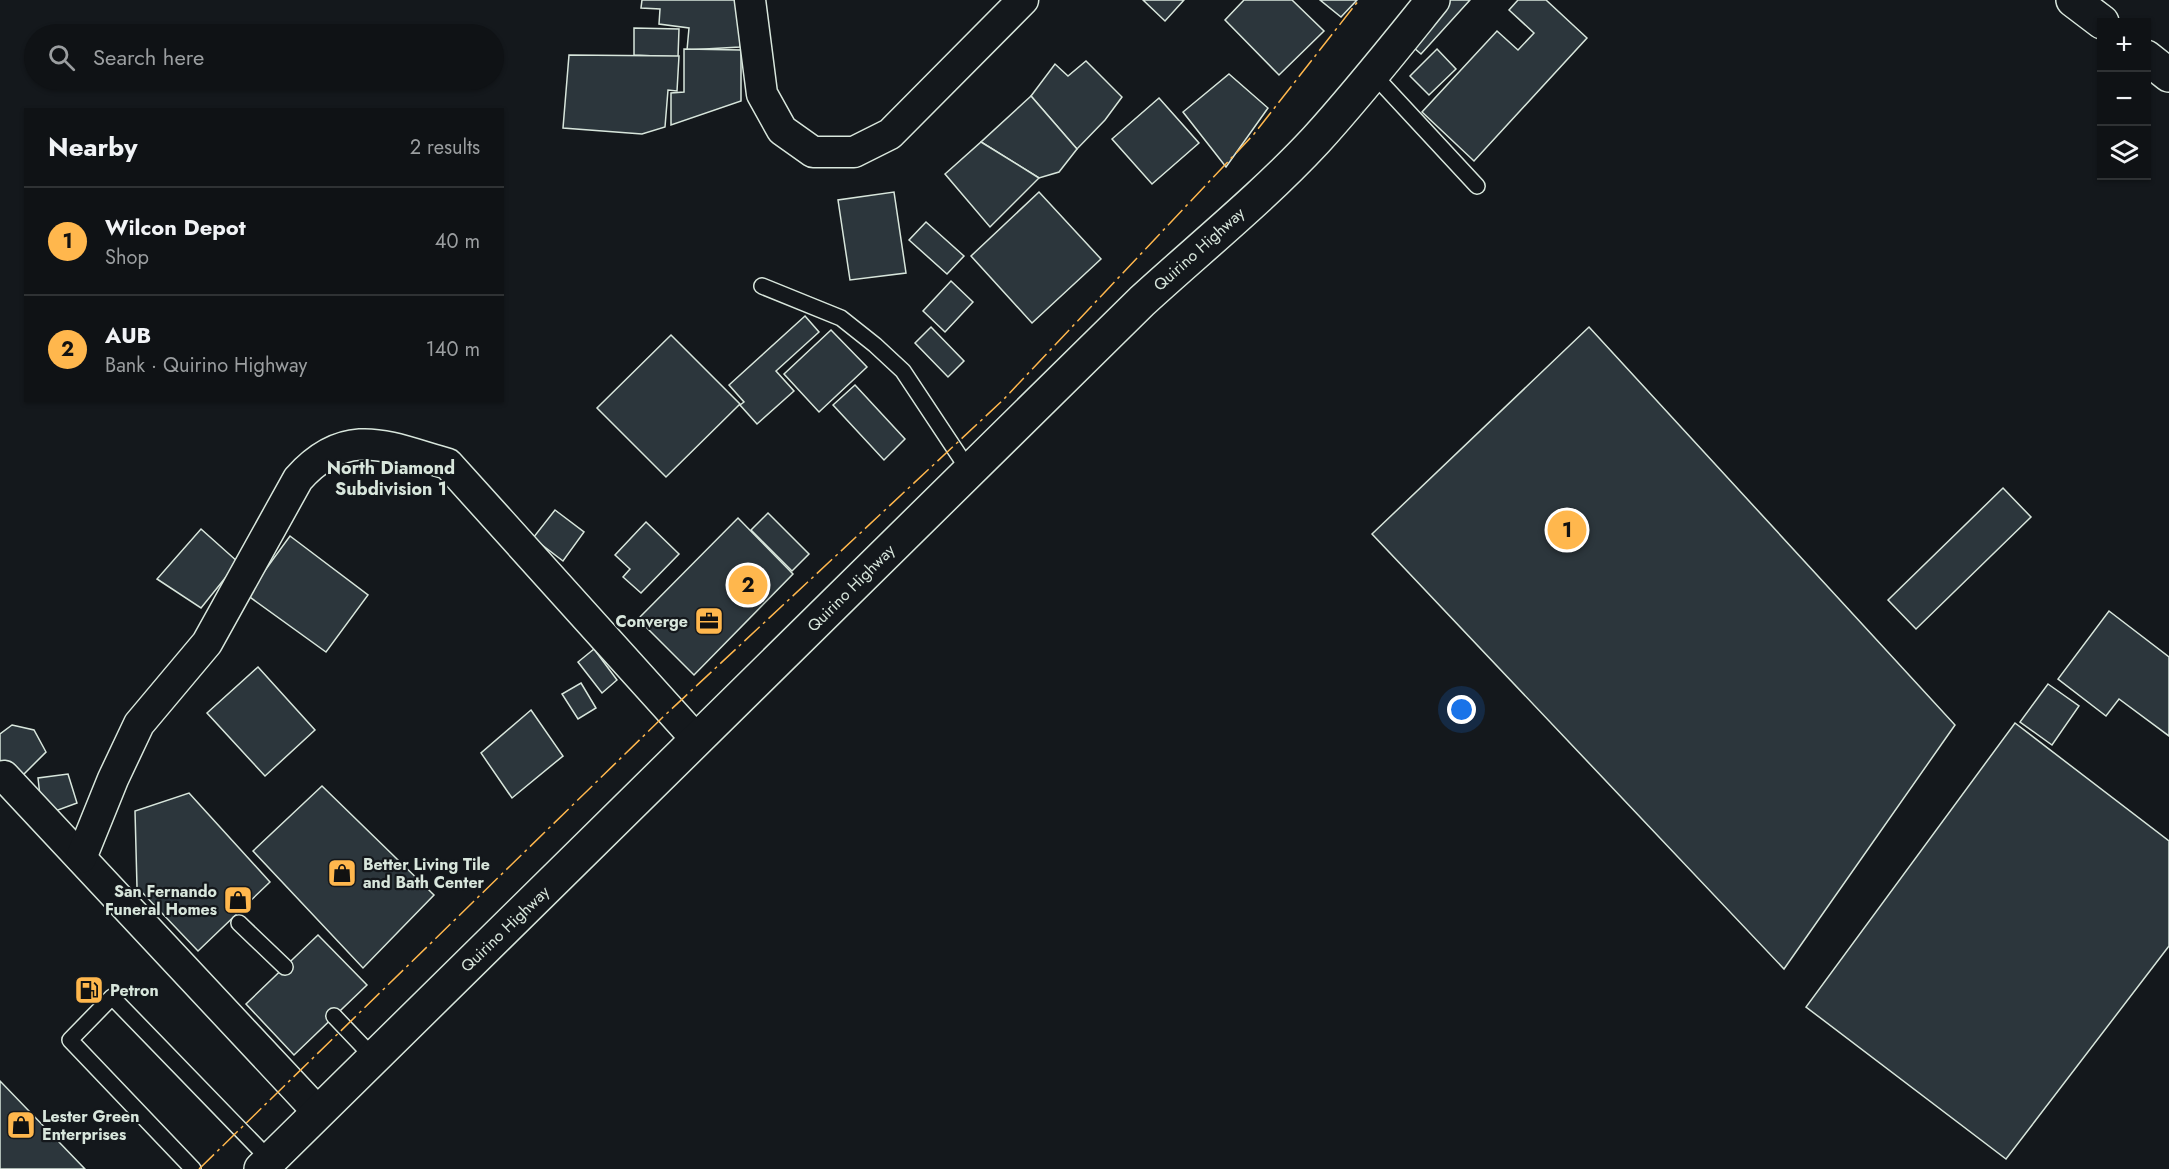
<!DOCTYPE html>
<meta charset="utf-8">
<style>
:root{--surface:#0f1215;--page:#1d2022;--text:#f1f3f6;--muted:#9b9ea0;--line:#2f3234;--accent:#ffb74d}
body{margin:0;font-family:Jost,sans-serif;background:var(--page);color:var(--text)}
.controls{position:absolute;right:18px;top:18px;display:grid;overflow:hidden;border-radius:0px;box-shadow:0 2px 4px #0004}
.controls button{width:54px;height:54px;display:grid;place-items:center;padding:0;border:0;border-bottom:2px solid var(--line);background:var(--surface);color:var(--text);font:30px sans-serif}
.you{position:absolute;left:1462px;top:710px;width:21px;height:21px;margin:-15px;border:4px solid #fff;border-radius:50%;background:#1a73e8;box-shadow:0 0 0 9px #1a73e833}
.badge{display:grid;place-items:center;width:39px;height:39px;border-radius:50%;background:var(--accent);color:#111;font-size:20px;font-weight:700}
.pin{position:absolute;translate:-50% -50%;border:3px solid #fff;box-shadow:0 2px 6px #0006}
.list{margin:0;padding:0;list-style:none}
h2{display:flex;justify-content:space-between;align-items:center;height:78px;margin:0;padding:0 24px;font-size:26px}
h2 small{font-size:20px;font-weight:400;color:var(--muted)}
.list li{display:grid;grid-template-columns:39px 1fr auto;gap:18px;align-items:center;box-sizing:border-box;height:108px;padding:0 24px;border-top:2px solid var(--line)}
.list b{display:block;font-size:22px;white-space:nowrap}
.list p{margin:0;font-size:20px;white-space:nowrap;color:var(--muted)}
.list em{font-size:20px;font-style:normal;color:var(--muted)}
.icon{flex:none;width:33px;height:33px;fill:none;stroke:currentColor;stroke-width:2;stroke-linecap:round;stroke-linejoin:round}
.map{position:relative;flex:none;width:2169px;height:1169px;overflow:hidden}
.search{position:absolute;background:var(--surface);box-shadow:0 2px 4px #0004;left:24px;top:24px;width:480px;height:66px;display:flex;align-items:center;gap:15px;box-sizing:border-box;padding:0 21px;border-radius:33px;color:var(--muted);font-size:22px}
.panel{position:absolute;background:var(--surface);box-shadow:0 2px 4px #0004;left:24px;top:108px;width:480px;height:294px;border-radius:0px}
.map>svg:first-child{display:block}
.building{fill:#2c363c;stroke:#d8e6dc;stroke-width:1.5}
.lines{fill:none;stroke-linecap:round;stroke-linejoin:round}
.service-casing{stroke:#d8e6dc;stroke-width:18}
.minor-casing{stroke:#d8e6dc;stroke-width:33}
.tertiary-casing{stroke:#d8e6dc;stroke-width:36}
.primary-casing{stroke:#d8e6dc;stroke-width:36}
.service{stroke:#14181c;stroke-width:15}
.minor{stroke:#14181c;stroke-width:30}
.tertiary{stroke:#14181c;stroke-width:33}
.primary{stroke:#14181c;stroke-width:33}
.power{stroke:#ffb74d;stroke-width:1.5;stroke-dasharray:21 4.5 3 4.5;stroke-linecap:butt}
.labels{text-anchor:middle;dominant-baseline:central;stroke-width:4.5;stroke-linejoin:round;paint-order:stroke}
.street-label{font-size:16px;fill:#d8e6dc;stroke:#14181c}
.poi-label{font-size:16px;font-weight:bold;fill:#d8e6dc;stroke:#14181c;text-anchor:start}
.neighbourhood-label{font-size:18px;font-weight:bold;fill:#d8e6dc;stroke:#14181c}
</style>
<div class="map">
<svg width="2169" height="1169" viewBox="0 0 2169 1169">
<rect width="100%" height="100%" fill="#14181c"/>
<g class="building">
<path d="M642,0H739L740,47L687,50L689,28L659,24L660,9L641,8Z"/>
<path d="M1143,0H1184L1165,21Z"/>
<path d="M1244,0H1292L1324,31L1279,75L1225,20Z"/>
<path d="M1320,0H1357L1341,17Z"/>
<path d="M1442,0H1470L1421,54L1406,41Z"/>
<path d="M1518,0H1546L1587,38L1474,161L1422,112L1497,31L1518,50L1534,33L1509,10Z"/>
<path d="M634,28L679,29L678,57L634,55Z"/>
<path d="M684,49L741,50V101L671,125V93L684,92Z"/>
<path d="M1437,49L1456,69L1429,95L1410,76Z"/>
<path d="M569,55L679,56L677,91L668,90L665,127L642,134L563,128Z"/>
<path d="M1086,61L1122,97L1105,120L1077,149L1031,96L1055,64L1068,76Z"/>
<path d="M1229,74L1268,108L1226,167L1183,112Z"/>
<path d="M1031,96L1077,149L1059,172L1039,178L981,142Z"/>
<path d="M1159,98L1199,143L1152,184L1112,139Z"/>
<path d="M981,142L1039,178L990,227L945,174Z"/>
<path d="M894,192L906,273L850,280L838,200Z"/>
<path d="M1039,192L1101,259L1032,323L971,256Z"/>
<path d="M926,222L964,256L947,274L909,240Z"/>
<path d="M951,281L973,302L945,332L923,311Z"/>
<path d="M805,316L819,332L776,371L794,391L757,424L740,405L744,402L729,385Z"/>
<path d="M931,327L964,361L948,377L915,343Z"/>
<path d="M1589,327L1955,725L1784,969L1372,534Z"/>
<path d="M831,330L867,367L819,412L784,374Z"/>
<path d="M671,335L740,404L666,477L597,408Z"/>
<path d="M855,385L905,439L884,460L833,405Z"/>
<path d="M2003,488L2031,517L1916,629L1888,600Z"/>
<path d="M555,510L584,532L563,561L533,538Z"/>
<path d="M768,513L809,554L792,571L751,530Z"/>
<path d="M738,518L793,574L694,675L638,619Z"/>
<path d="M646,522L679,554L641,593L623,577L630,569L615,555Z"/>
<path d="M201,529L238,562L201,608L157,579Z"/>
<path d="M290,536L368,595L326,652L247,595Z"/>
<path d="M2109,611L2169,657V736L2119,699L2106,716L2058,679Z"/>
<path d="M594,649L617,680L602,693L578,662Z"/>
<path d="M258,667L315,730L265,776L207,713Z"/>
<path d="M581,683L596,708L578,719L562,694Z"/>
<path d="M2048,684L2079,706L2052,745L2020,722Z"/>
<path d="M531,710L563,756L512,798L481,753Z"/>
<path d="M2015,723L2169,841V946L2006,1159L1806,1007Z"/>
<path d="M12,725L34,730L46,752L23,775L12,768L0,767V734Z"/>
<path d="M68,774L77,803L50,813L41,805L38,778Z"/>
<path d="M322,786L434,895L363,968L253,851Z"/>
<path d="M189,793L270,882L198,951L137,887L135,811Z"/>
<path d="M318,935L367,985L294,1055L246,1004Z"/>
<path d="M0,1081L85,1169H0Z"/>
</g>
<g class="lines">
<g class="service-casing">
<g id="service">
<path d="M1373,74L1477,186"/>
<path d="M762,286L841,318L875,345L903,371L970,472"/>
<path d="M239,923L285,967"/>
<path d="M334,1016L374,1058"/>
<path d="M193,1169L70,1040L112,997L270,1160"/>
</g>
</g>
<g class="minor-casing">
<g id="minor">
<path d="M750,0L762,94L782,130L813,152H854L890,134L1023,0"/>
<path d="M0,779L4,776L319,1113"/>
<path d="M81,858L113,779L139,724L207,643L298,479C347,424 388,447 448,464L697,740"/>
</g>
</g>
<g class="tertiary-casing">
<g id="tertiary">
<path d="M2073,0L2102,22"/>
<path d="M2146,57L2169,75"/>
</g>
</g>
<g class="primary-casing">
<path id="primary" d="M261,1169L1142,301C1200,248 1263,197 1316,140C1357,95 1395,47 1433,0"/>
</g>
<use href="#service" class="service"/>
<use href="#minor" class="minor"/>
<use href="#tertiary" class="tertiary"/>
<use href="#primary" class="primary"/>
<path class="power" d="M199,1169L663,717L1003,400L1254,134L1359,0"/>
</g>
<defs>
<g id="office-square" transform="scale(1.5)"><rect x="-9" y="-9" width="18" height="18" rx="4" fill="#ffb74d" stroke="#14181c"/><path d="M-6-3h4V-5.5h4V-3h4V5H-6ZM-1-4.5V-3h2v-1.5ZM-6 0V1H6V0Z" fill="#111"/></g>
<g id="shop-square" transform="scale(1.5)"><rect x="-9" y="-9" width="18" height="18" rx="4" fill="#ffb74d" stroke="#14181c"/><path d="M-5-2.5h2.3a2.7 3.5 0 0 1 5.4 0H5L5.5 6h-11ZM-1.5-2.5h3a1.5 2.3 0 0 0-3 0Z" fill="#111"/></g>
<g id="fuel-square" transform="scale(1.5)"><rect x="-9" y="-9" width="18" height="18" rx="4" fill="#ffb74d" stroke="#14181c"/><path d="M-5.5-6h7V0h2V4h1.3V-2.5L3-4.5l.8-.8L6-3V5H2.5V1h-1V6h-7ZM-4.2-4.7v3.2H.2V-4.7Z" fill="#111"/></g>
</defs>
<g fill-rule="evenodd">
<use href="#office-square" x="709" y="621"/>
<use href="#shop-square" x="342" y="873"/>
<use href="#shop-square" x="238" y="900"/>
<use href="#fuel-square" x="89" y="990"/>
<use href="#shop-square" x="21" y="1125"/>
</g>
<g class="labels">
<g class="street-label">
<text transform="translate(1199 249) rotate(-42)">Quirino Highway</text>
<text transform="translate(851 588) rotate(-45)">Quirino Highway</text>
<text transform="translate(505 929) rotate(-44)">Quirino Highway</text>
</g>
<g class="poi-label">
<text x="688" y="621" text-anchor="end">Converge</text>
<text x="363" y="864">Better Living Tile<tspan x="363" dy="18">and Bath Center</tspan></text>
<text x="217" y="891" text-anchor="end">San Fernando<tspan x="217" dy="18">Funeral Homes</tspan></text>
<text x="110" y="990">Petron</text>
<text x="42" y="1116">Lester Green<tspan x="42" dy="18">Enterprises</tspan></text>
</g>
<g class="neighbourhood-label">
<text x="391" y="468">North Diamond<tspan x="391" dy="21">Subdivision 1</tspan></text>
</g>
</g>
</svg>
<div class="controls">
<button>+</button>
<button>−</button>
<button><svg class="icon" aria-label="layers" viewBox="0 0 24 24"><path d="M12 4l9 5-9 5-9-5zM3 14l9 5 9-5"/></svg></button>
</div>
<div class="you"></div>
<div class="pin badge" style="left:1567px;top:530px">1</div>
<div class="pin badge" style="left:748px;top:585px">2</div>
<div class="search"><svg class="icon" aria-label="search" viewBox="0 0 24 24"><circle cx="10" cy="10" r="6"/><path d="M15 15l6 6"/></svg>Search here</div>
<section class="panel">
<h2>Nearby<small>2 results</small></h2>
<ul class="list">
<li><span class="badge">1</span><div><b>Wilcon Depot</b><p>Shop</p></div><em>40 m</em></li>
<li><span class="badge">2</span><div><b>AUB</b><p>Bank · Quirino Highway</p></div><em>140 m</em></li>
</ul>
</section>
</div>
